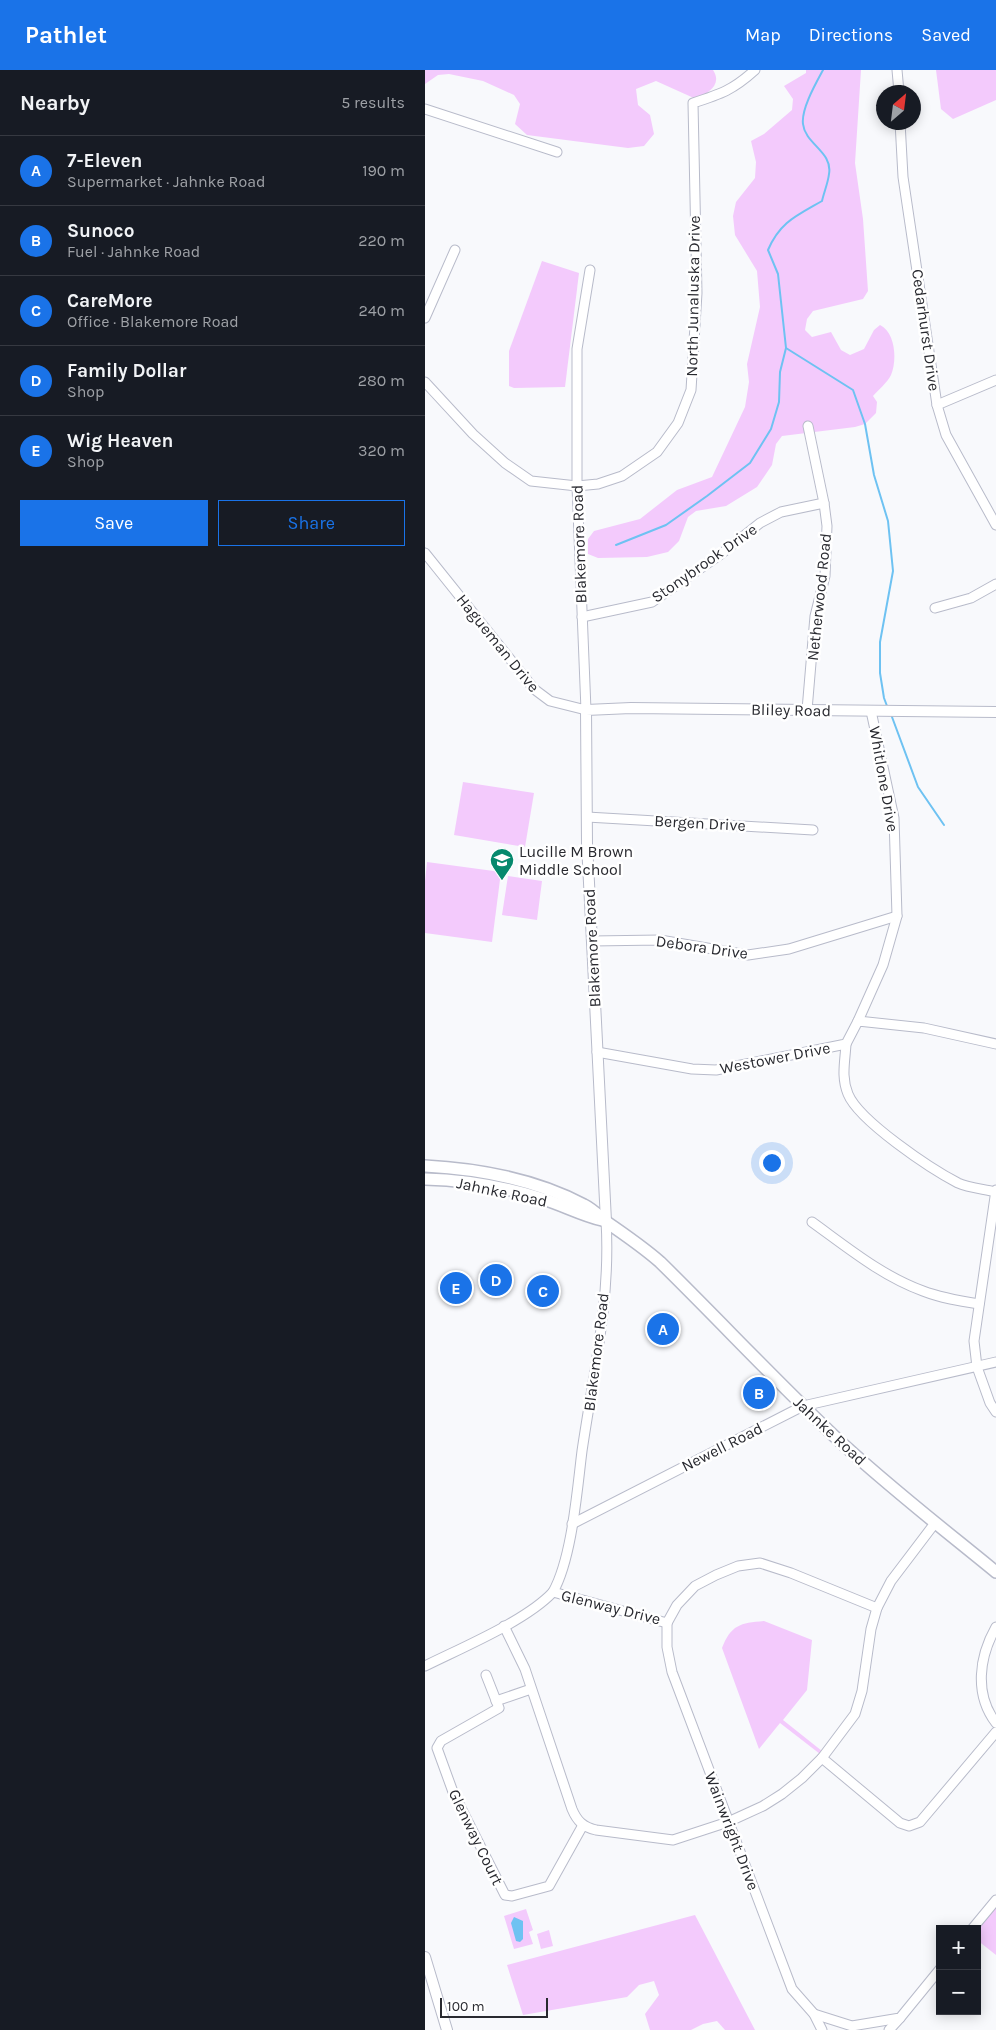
<!DOCTYPE html>
<meta charset="utf-8">
<style>
:root{--surface:#171b24;--page:#20242c;--text:#f1f3f6;--muted:#9ea1a6;--line:#363941;--accent:#1a73e8}
body{margin:0;font-family:Karla,sans-serif;background:var(--page);color:var(--text)}
.controls{position:absolute;right:15px;bottom:15px;display:grid;overflow:hidden;border-radius:0px;box-shadow:0 2px 12px #0003}
.controls button{width:45px;height:45px;display:grid;place-items:center;padding:0;border:0;border-bottom:1px solid var(--line);background:var(--surface);color:var(--text);font:25px sans-serif}
.compass{position:absolute;left:451px;top:15px;width:45px;height:45px;border-radius:50%;background:var(--surface);box-shadow:0 2px 12px #0003;rotate:28deg}
.scale{position:absolute;left:15px;bottom:12px;width:108px;box-sizing:border-box;padding-left:5px;border:2px solid #292a30;border-top:0;font-size:14px;line-height:18px;white-space:nowrap;color:#292a30;-webkit-text-stroke:4px #fff;paint-order:stroke}
.you{position:absolute;left:346px;top:1092px;width:18px;height:18px;margin:-12px;border:4px solid #fff;border-radius:50%;background:#1a73e8;box-shadow:0 0 0 8px #1a73e833}
.badge{display:grid;place-items:center;width:32px;height:32px;border-radius:50%;background:var(--accent);color:#fff;font-size:16px;font-weight:700}
.pin{position:absolute;translate:-50% -50%;border:2px solid #fff;box-shadow:0 1px 5px #0006}
.list{margin:0;padding:0;list-style:none}
h2{display:flex;justify-content:space-between;align-items:center;height:65px;margin:0;padding:0 20px;font-size:21px}
h2 small{font-size:16px;font-weight:400;color:var(--muted)}
.list li{display:grid;grid-template-columns:32px 1fr auto;gap:15px;align-items:center;box-sizing:border-box;height:70px;padding:0 20px;border-top:1px solid var(--line)}
.list b{display:block;font-size:19px;white-space:nowrap}
.list p{margin:0;font-size:16px;white-space:nowrap;color:var(--muted)}
.list em{font-size:16px;font-style:normal;color:var(--muted)}
.actions{display:flex;gap:10px;padding:15px 20px}
.actions a{flex:1;padding:11px 0;border:1px solid var(--accent);border-radius:0px;text-align:center;font-size:18px;color:var(--accent)}
.actions .main{background:var(--accent);color:#fff}
.map{position:relative;flex:none;width:571px;height:1960px;overflow:hidden}
header{display:flex;align-items:center;gap:30px;box-sizing:border-box;height:70px;padding:0 25px;background:var(--accent);color:#fff}
header strong{font-size:24px}
nav{display:flex;gap:28px;margin-inline-start:auto;font-size:18px}
main{display:flex}
aside{flex:1;background:var(--surface)}
.map>svg:first-child{display:block}
.green{fill:#f3cafc}
.water{fill:#6ec2f2}
.lines{fill:none;stroke-linecap:round;stroke-linejoin:round}
.stream{stroke:#6ec2f2;stroke-width:2}
.minor-casing{stroke:#b8bbca;stroke-width:11}
.tertiary-casing{stroke:#b8bbca;stroke-width:12}
.secondary-casing{stroke:#b8bbca;stroke-width:14}
.minor{stroke:#fff;stroke-width:9}
.tertiary{stroke:#fff;stroke-width:10}
.secondary{stroke:#fff;stroke-width:11}
.labels{text-anchor:middle;dominant-baseline:central;stroke-width:5;stroke-linejoin:round;paint-order:stroke}
.street-label{font-size:16px;fill:#292a30;stroke:#fff}
.poi-label{font-size:16px;fill:#292a30;stroke:#fff;text-anchor:start}
</style>
<header>
<strong>Pathlet</strong>
<nav><a>Map</a><a>Directions</a><a>Saved</a></nav>
</header>
<main>
<aside>
<h2>Nearby<small>5 results</small></h2>
<ul class="list">
<li><span class="badge">A</span><div><b>7-Eleven</b><p>Supermarket · Jahnke Road</p></div><em>190 m</em></li>
<li><span class="badge">B</span><div><b>Sunoco</b><p>Fuel · Jahnke Road</p></div><em>220 m</em></li>
<li><span class="badge">C</span><div><b>CareMore</b><p>Office · Blakemore Road</p></div><em>240 m</em></li>
<li><span class="badge">D</span><div><b>Family Dollar</b><p>Shop</p></div><em>280 m</em></li>
<li><span class="badge">E</span><div><b>Wig Heaven</b><p>Shop</p></div><em>320 m</em></li>
</ul>
<div class="actions"><a class="main">Save</a><a>Share</a></div>
</aside>
<div class="map">
<svg width="571" height="1960" viewBox="0 0 571 1960">
<rect width="100%" height="100%" fill="#f8f9fc"/>
<g class="green">
<path d="M0,0H288C298,15 282,24 271,29L231,11L211,19L213,35L225,45L229,64L219,76L203,78L102,65L90,54L95,34L89,25L58,11L24,4L13,5L0,14Z"/>
<path d="M381,0H436L430,93L438,149L443,221L438,229L388,241L382,249L380,260L387,267L406,262L416,280L425,285L439,279L449,260L455,255C471,263 472,291 466,305C462,313 454,319 448,326L452,332L451,343L440,354L430,357L357,366L351,374L347,395L332,417L301,436L271,441L263,447L254,471L243,482L222,487L173,488L163,484V469L169,461L215,449L252,420L287,407L320,337L324,312L322,294L335,237L332,201L310,165L308,146L311,132L330,108L331,92L326,71L339,64L367,40L368,29L359,16L381,3Z"/>
<path d="M511,0H571V30L528,49L516,39Z"/>
<path d="M117,191L154,203L140,317L89,318L84,316V281Z"/>
<path d="M38,712L109,723L100,777L29,765Z"/>
<path d="M2,792L76,802L67,872L0,863V811Z"/>
<path d="M83,806L117,811L112,850L77,845Z"/>
<path d="M339,1551L387,1570L382,1620L358,1650L397,1681L395,1684L355,1653L334,1679L297,1578C306,1555 315,1553 339,1551Z"/>
<path d="M571,1835V1885L552,1870V1859Z"/>
<path d="M101,1839L108,1860L104,1862L108,1874L89,1879L79,1846Z"/>
<path d="M270,1845L330,1960H300L292,1951L278,1954L266,1960H225L220,1944L234,1925L229,1911L214,1915L202,1927L98,1945L82,1895Z"/>
<path d="M124,1860L128,1876L116,1879L112,1864Z"/>
</g>
<path class="water" d="M89,1847L98,1851V1869L95,1872L91,1871L86,1853Z"/>
<g class="lines">
<g class="stream">
<path d="M361,278L428,320L440,354L449,405L463,451L468,501L455,572V603L459,628L462,636"/>
<path d="M191,475L241,455L282,426L325,393L346,359L354,332L355,302L361,278L353,204L343,180C355,152 371,146 397,131C399,122 403,113 404,104C408,82 380,74 378,54C376,39 391,13 398,0"/>
<path d="M467,647L493,717L519,755"/>
</g>
<g class="minor-casing">
<g id="minor">
<path d="M472,0L474,22"/>
<path d="M0,39L132,82"/>
<path d="M475,52L478,107L512,335L521,365L571,455"/>
<path d="M0,248L30,180"/>
<path d="M0,312L48,364L80,393L106,411L152,416L173,414L197,406L232,382L253,353L266,320L272,223L268,33C296,24 308,20 330,0"/>
<path d="M512,335L571,310"/>
<path d="M0,483L109,619L125,631L161,640L152,416V279L165,200"/>
<path d="M510,538L546,528L571,514"/>
<path d="M157,547L227,532L296,484L335,453L356,442L399,433"/>
<path d="M382,640L390,546L400,506L402,456L399,433L383,356"/>
<path d="M162,747L388,760"/>
<path d="M167,871L235,870L323,885L364,879L472,846"/>
<path d="M433,951L458,895L472,846L469,748L446,641"/>
<path d="M421,974C420,992 416,1007 423,1024C434,1051 506,1099 533,1113C544,1118 559,1119 571,1122"/>
<path d="M172,982L267,999L291,1000L421,974L433,951L499,958L571,974"/>
<path d="M571,1120L549,1271L552,1297L565,1333L571,1342"/>
<path d="M387,1152C423,1178 457,1206 498,1221C516,1228 535,1231 554,1234"/>
<path d="M147,1454L378,1336L571,1292"/>
<path d="M128,1522C147,1488 152,1421 157,1381C168,1306 186,1228 181,1151"/>
<path d="M242,1553V1577L247,1602L367,1919L389,1944L397,1960"/>
<path d="M79,1556L100,1599L147,1739C152,1751 158,1757 171,1760L248,1770L303,1752L338,1736L357,1724L377,1708L397,1688L430,1644L437,1621L446,1559L452,1538L466,1511L510,1453"/>
<path d="M571,1557C554,1587 549,1624 571,1653"/>
<path d="M0,1596C36,1578 101,1551 128,1522L242,1553L252,1535L270,1516L291,1505L313,1496L335,1493L366,1503L452,1538"/>
<path d="M61,1605L74,1638L16,1671L12,1678L28,1722L80,1825L87,1826L124,1816L158,1755"/>
<path d="M71,1631L106,1619"/>
<path d="M397,1688L475,1753L484,1756L495,1752L571,1662"/>
<path d="M547,1859L571,1830"/>
<path d="M389,1944L427,1956L475,1948L515,1899"/>
<path d="M464,1960L475,1948"/>
</g>
</g>
<g class="tertiary-casing">
<g id="tertiary">
<path d="M181,1151L162,773L161,640L206,638L571,642"/>
<path d="M0,1887L22,1960"/>
</g>
</g>
<g class="secondary-casing">
<g id="secondary">
<path d="M0,1096C55,1099 110,1109 159,1135C167,1139 173,1145 180,1151C199,1164 218,1177 235,1192C293,1249 349,1309 408,1365C459,1413 516,1457 571,1502"/>
<path d="M0,1109C40,1110 80,1117 118,1129C138,1135 156,1145 177,1150"/>
</g>
</g>
<use href="#minor" class="minor"/>
<use href="#tertiary" class="tertiary"/>
<use href="#secondary" class="secondary"/>
</g>
<defs>
<g id="school-pin" transform="scale(1.25)"><path d="M0 17L-7.5 6A9.5 9.5 0 1 1 7.5 6Z" fill="#06896d" stroke="#fff"/><path d="M0-5L7-2L0 1L-7-2ZM-4 1L0 2.5L4 1V4Q0 6-4 4Z" fill="#fff"/></g>
</defs>
<g fill-rule="evenodd">
<use href="#school-pin" x="77" y="790"/>
</g>
<g class="labels">
<g class="street-label">
<text transform="translate(268 226) rotate(-89)">North Junaluska Drive</text>
<text transform="translate(501 260) rotate(82)">Cedarhurst Drive</text>
<text transform="translate(154 474) rotate(-92)">Blakemore Road</text>
<text transform="translate(279 493) rotate(-35)">Stonybrook Drive</text>
<text transform="translate(394 527) rotate(-84)">Netherwood Road</text>
<text transform="translate(73 573) rotate(51)">Hagueman Drive</text>
<text transform="translate(366 640) rotate(1)">Bliley Road</text>
<text transform="translate(459 709) rotate(80)">Whitlone Drive</text>
<text transform="translate(275 753) rotate(3)">Bergen Drive</text>
<text transform="translate(277 877) rotate(8)">Debora Drive</text>
<text transform="translate(167 878) rotate(-93)">Blakemore Road</text>
<text transform="translate(350 988) rotate(-11)">Westower Drive</text>
<text transform="translate(77 1122) rotate(12)">Jahnke Road</text>
<text transform="translate(171 1282) rotate(-83)">Blakemore Road</text>
<text transform="translate(405 1361) rotate(43)">Jahnke Road</text>
<text transform="translate(297 1377) rotate(-27)">Newell Road</text>
<text transform="translate(186 1537) rotate(14)">Glenway Drive</text>
<text transform="translate(307 1761) rotate(69)">Wainwright Drive</text>
<text transform="translate(51 1767) rotate(64)">Glenway Court</text>
</g>
<g class="poi-label">
<text x="94" y="781">Lucille M Brown<tspan x="94" dy="18">Middle School</tspan></text>
</g>
</g>
</svg>
<div class="controls">
<button>+</button>
<button>−</button>
</div>
<svg class="compass" viewBox="-18 -18 36 36"><path d="M0-13l5 13h-10z" fill="#e53935"/><path d="M0 13l5-13h-10z" fill="#9ea1a6"/></svg>
<div class="scale">100 m</div>
<div class="you"></div>
<div class="pin badge" style="left:238px;top:1259px">A</div>
<div class="pin badge" style="left:334px;top:1323px">B</div>
<div class="pin badge" style="left:118px;top:1221px">C</div>
<div class="pin badge" style="left:71px;top:1210px">D</div>
<div class="pin badge" style="left:31px;top:1218px">E</div>
</div>
</main>
